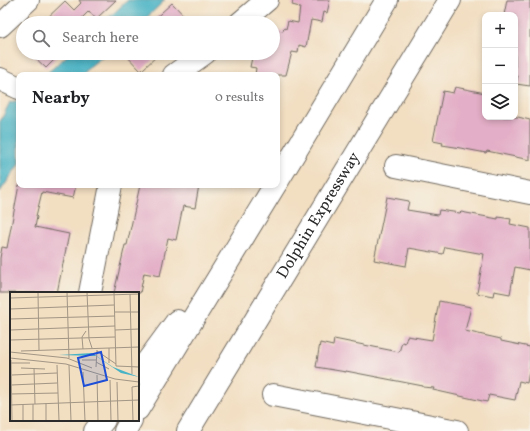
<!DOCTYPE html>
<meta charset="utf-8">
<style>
:root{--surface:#fff;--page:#f6f6f6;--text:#202124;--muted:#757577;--line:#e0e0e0}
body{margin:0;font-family:Vollkorn,serif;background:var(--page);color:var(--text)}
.controls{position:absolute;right:12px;top:12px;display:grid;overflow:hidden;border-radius:8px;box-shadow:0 2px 6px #0003}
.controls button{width:36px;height:36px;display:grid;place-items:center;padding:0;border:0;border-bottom:1px solid var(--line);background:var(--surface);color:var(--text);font:20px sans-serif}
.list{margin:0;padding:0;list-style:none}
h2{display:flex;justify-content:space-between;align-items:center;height:52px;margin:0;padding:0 16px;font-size:17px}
h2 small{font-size:13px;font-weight:400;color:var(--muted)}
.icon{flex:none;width:22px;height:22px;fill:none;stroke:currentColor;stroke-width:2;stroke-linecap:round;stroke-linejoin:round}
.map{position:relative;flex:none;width:530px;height:431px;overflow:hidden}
.search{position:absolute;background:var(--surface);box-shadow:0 2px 6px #0003;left:16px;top:16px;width:264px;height:44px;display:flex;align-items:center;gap:10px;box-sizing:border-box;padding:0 14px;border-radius:22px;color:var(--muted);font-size:15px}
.panel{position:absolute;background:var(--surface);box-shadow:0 2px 6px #0003;left:16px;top:72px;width:264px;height:116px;border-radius:8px}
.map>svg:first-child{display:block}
.water{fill:#48b3c5;stroke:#3a6f78}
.building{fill:#e3aec7}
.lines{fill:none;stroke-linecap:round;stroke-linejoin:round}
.minor-casing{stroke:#716a60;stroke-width:24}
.highway-casing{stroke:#716a60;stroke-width:24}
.minor{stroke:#fff;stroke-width:22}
.highway{stroke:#fff;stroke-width:22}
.labels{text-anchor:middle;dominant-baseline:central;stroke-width:3.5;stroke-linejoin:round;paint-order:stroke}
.street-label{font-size:16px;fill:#2b2b2b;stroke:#f7f3e8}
.inset-road{fill:none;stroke:#a29685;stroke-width:1}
.view{fill:#1d4ed8;fill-opacity:0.15;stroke:#1d4ed8;stroke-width:2}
.inset-edge{fill:none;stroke:#2b2b2b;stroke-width:2}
</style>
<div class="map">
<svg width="530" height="431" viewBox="0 0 530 431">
<rect width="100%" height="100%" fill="#f7f3e8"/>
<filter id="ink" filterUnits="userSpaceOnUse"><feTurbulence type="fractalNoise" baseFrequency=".025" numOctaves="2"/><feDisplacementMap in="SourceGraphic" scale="8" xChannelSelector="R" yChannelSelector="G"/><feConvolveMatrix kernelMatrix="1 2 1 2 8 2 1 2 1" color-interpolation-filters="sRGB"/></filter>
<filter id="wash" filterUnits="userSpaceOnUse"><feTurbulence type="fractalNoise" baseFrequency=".012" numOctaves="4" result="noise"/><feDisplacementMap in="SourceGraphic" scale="16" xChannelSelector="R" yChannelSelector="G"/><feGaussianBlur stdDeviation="0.9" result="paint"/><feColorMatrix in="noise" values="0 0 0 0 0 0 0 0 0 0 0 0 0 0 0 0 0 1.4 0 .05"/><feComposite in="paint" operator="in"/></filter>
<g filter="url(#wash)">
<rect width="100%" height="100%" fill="#f2dec1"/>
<g class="water">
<path d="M128,0H165L141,23H103Z"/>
<path d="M70,53H107L89,67L83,75H45Z"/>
<path d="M19,98V164L0,192V122L10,102L16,101Z"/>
</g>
<g id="blocks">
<g class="building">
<path d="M79,0H116L96,19L89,11L82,18L87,23H42L65,1L74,10L81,3Z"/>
<path d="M293,0H330L327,13L324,12L322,22L311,20L306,47L299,45L298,53L292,52L286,75H255L256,68L250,67L253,53H273L277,30L283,31L284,28L286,29L288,21L298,23L300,7L292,5Z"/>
<path d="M507,0H530V86L516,84L518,76L515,75V15H504Z"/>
<path d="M172,3L191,23H150Z"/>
<path d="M30,53H61L46,68Z"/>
<path d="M124,53H160L141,71Z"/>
<path d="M455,87L485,93V117H518L530,120V160L487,151L486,153L455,147L442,145L443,143L433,141L443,91L453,93Z"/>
<path d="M19,185H76L73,198L42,192L36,216L37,217L35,227L69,234L57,293H0V258L2,247L7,248Z"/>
<path d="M140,185H199L195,208L183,206L176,240L168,238L160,276L144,273L140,293H114L125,245H127Z"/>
<path d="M387,197L409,201L407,210L438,215L439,210L460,213L461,212L498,219V217L511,219L510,224L530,228V270L515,267L510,294L494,291L493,296L477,293L484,254L445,247L443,254L409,248L406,266L374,260Z"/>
<path d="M439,301L471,307L465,331L501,339V341L530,347V366L527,383L519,381L515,400L489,395L487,402L433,390L434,388L423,387V386L346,371V372L316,367L320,343L333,346L334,339L399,352L402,342L405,343L407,336L432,340Z"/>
</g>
</g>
</g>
<g filter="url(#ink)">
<use href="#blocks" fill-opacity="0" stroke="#716a60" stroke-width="1"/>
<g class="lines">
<g class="minor-casing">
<g id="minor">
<path d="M240,23L267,0"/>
<path d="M0,26L28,0"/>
<path d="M174,75L205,53"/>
<path d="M0,79L19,88"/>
<path d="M396,166L530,193"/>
<path d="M90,293L111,185"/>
<path d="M273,395L457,431"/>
</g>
</g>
<g class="highway-casing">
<g id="highway">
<path d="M277,182L387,0"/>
<path d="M138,374L177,321"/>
<path d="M138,409L275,185"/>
<path d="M95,431L104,420"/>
<path d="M125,431L131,420"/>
<path id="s1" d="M188,431L450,0"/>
</g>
</g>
<use href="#minor" class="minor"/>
<use href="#highway" class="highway"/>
</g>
</g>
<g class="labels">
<g class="street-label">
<text stroke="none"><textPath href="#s1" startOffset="252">Dolphin Expressway</textPath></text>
</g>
</g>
<g transform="translate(10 292)">
<rect width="129" height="129" fill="#f2dec1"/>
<path d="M82,61L103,75L129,85L111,81L86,64L49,63Z" fill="#48b3c5"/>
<path class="inset-road" d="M28,0L29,58M57,0L59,66M77,0L79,47L82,56M104,0L106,74L129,75M120,2L122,82M0,6L129,2M0,17L104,13M105,20H129M0,27L105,24M0,38L105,34M105,38L129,37M0,46V61M0,48L105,45M99,56V71M73,57L72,45L76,39M11,59L129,55M87,59L106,72M0,60L57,66L82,76M0,66L56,72L105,87L129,90M1,68L2,129M72,68H86M86,70L99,77M1,71H20M47,73L49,129M59,73L61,129M86,75L87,58M11,76L35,77M24,76L25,112M73,80L75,129M2,83L47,81M87,83L88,129M100,88L101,129M107,90L108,129M1,93L47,91M0,102L48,101M36,111V129M13,112V129M23,112V129M0,113L129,108M123,129L122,95L129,94"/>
<path class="view" d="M91,60L97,88L74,94L68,66Z"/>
<rect width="129" height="129" class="inset-edge"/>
</g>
</svg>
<div class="controls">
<button>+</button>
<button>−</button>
<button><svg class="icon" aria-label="layers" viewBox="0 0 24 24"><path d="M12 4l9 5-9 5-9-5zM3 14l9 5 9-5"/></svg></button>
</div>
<div class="search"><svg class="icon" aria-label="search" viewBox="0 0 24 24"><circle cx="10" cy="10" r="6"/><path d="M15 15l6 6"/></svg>Search here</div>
<section class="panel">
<h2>Nearby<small>0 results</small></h2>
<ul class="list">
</ul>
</section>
</div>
